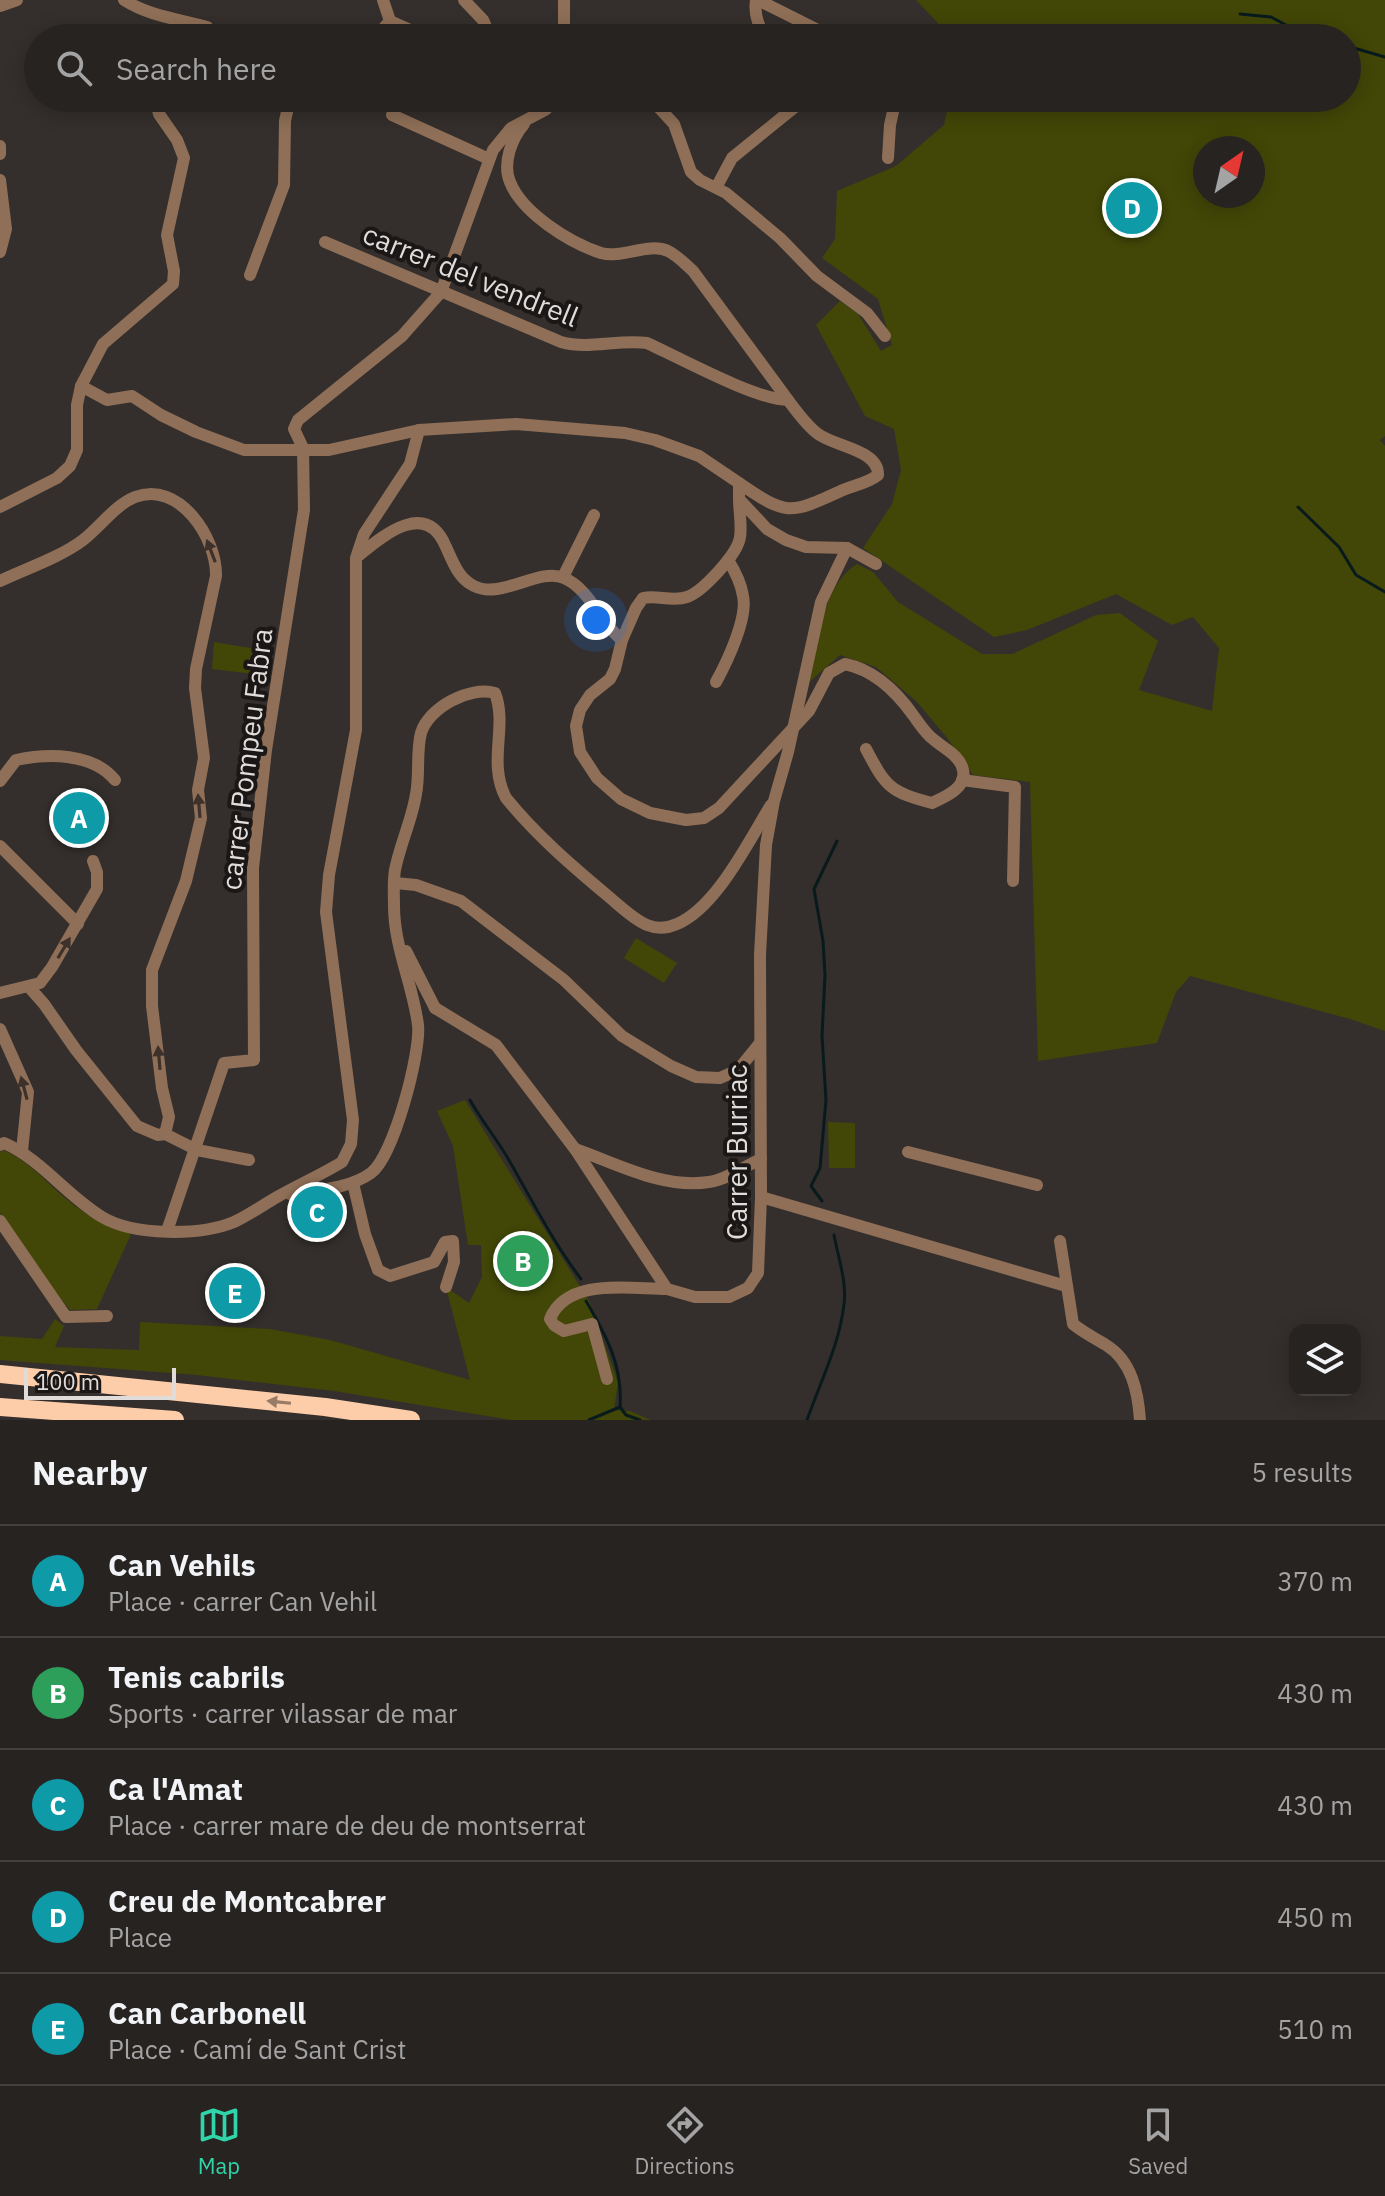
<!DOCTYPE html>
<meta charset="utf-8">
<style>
:root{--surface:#272321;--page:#332f2e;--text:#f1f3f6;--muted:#a4a4a5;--line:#43403f;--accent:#31d4a9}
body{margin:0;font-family:"IBM Plex Sans",sans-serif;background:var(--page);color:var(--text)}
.controls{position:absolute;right:24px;bottom:24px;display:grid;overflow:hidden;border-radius:16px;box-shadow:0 4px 20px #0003}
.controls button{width:72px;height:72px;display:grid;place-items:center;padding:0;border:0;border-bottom:2px solid var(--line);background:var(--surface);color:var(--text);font:40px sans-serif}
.compass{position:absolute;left:1193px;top:136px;width:72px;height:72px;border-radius:50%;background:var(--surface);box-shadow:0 4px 20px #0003;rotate:34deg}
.scale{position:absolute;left:24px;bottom:20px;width:152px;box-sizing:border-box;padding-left:8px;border:4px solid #dfdcda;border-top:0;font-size:22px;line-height:28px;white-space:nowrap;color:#dfdcda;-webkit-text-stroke:6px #1a1716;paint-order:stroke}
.you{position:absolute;left:596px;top:620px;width:28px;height:28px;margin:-20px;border:6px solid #fff;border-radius:50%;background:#1a73e8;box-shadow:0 0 0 12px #1a73e833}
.badge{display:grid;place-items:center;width:52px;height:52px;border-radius:50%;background:var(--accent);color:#fff;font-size:26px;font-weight:700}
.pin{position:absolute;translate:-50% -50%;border:4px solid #fff;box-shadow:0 2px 8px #0006}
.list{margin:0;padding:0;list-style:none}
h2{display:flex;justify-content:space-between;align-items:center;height:104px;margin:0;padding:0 32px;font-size:34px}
h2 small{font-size:26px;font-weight:400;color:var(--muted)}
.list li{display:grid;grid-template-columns:52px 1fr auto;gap:24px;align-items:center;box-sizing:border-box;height:112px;padding:0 32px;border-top:2px solid var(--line)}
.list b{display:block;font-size:30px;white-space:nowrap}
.list p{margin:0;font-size:26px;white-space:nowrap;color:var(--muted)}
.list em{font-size:26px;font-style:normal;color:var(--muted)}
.icon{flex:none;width:44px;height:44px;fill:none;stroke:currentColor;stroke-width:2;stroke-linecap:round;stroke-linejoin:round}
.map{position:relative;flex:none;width:1385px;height:1420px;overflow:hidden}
.search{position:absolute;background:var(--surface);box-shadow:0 4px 20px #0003;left:24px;right:24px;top:24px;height:88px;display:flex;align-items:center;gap:20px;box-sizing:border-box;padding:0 28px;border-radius:44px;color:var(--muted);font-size:30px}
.sheet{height:664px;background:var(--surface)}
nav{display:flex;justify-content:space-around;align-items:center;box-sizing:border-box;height:112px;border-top:2px solid var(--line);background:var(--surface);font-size:22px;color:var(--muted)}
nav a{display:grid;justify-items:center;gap:4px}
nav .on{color:var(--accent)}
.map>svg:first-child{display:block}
.green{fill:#424707;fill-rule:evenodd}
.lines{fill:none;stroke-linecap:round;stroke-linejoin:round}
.stream{stroke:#091a1d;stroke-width:3}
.minor{stroke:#8f6f57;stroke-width:12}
.highway{stroke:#fdcdaa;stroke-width:18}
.oneway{fill:#3d312a}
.oneway2{fill:#977b67}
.labels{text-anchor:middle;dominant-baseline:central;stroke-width:8;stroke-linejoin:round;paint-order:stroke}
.street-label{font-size:28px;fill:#dfdcda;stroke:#1a1716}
</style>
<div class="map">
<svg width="1385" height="1420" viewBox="0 0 1385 1420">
<rect width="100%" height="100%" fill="#342f2c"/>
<g class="green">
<path d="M916,0H1385V436L1380,440L1385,446V1031L1350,1019L1190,976L1176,992L1157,1043L1038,1061L1030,782L973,775L948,739L917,702L876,667L840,655L808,683C818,645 821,586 857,564L873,572L898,602L982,654H1012L1096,615L1120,613L1158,641L1139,690L1212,711L1219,648L1193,617L1172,625L1116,594L1027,630L994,637L863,548L892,504L901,470L894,429L865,416L816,325L840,301L858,314L881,351L892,345L878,299L822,258L835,239L837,191L896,166L944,125L950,98H1347V38H952ZM1205,148H1253V196H1205Z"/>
<path d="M214,642L268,651L263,675L212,669Z"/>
<path d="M636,938L677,963L664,983L624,958Z"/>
<path d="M465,1100L589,1301L618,1382L614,1410L630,1411L651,1420H511L334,1391L197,1375L0,1360V1336L42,1339L55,1319L64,1326L55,1347L139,1350L140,1322L270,1329L330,1340L470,1380L446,1287L469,1303L482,1277L481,1245H468L453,1146L437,1111Z"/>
<path d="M828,1122L855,1123V1168H829Z"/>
<path d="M3,1150C25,1159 39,1175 57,1191C79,1211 102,1226 131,1234L97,1309L70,1310L33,1264L0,1213V1152Z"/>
</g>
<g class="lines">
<g class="stream">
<path d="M1240,14L1271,17L1299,32L1320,38"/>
<path d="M1347,46L1385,57"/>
<path d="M1298,507L1339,547L1356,575L1385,592"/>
<path d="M470,1100C482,1122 498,1140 510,1162C533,1202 553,1242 581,1279"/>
<path d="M822,1201L811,1186L820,1168L826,1100L822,1036L825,975L823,941L814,889L837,841"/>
<path d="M586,1301C606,1335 623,1366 620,1407L589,1420"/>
<path d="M620,1407L626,1415L640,1420"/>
<path d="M807,1420C820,1383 840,1343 844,1304C847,1282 838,1257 834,1235"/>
</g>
<g class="minor">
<path d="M124,0C149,16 178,19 207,27L206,38"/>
<path d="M464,0L483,20L487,29L476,38"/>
<path d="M756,0C754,14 758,27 767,38"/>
<path d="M758,0L834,38"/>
<path d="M0,6L17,0"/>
<path d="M390,21L428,38"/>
<path d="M370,38L381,31L390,21L383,0"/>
<path d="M564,38V0"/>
<path d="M650,98L674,124L691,172L700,180L726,193L780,238L817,276L867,313L885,336"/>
<path d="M392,115L489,159"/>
<path d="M524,124C512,138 502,163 510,182C522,213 570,243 601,253C622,259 648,242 668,251C678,256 685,264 693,271L788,400"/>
<path d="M0,146V154"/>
<path d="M888,158L890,125L896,98"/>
<path d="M0,180L6,229L0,252"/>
<path d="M717,186L732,158L796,106L799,98"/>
<path d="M325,242L561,342C589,350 618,339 647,343C680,358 756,400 788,400C797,412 806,425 818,434C836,447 879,450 878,475C868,483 855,485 843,490C790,514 788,517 739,483"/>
<path d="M250,275L284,185L285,121L290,98"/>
<path d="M81,386L107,400L132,396L161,415L196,432L244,450H329L419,430L516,424L625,433L655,440L699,456L739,483V499L767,529L786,540L806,547L847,548L876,564"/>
<path d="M303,448L294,429L298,420L402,336L441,292L493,150L511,128L545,110L558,98"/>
<path d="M739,499C739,511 742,525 740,537C738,554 702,592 687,597C673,602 657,595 643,598L636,608L622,640L615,669L610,679L590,695L580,710L576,726L580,752L597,778L621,799L650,813L686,820L704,818L719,808L809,711L829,673L845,664C874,670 896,691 913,715C919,723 925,733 933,739C943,748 960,755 963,770C967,788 945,797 932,803C890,792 886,787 866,749"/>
<path d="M0,507L57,478L70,466L77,450V405L81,386L103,344L173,284L174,271L167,235L184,158L177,140L159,114L155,98"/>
<path d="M358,556C384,535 426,499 446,547C453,562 458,578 474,586C501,600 539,567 564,578C590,589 601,624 622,640"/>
<path d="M563,577L594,515"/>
<path d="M0,581C25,569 61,557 83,540C100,527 115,505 135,497C179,480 217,538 216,576L196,669L195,688L204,758L198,790L201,818L186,881L152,970V1006L162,1088L169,1117L165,1134"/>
<path d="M716,682C727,662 748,618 743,596C741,583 735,571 728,560"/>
<path d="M962,780L1015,787L1013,881"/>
<path d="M0,781L16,760C48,753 93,753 115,780"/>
<path d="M0,846L78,924"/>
<path d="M395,883L416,885L461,901L564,980L622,1036L671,1066L696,1077L720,1078L738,1070L760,1043"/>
<path d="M406,951L435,1008"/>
<path d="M29,987L44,1004L76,1050L137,1126L158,1135L165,1134"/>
<path d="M0,993L40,983L52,967L97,889V872L93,861"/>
<path d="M435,1008L496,1045L575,1149L667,1289L695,1297H729L748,1288L758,1273L761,1197L760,955L766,845L774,801L788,752L821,602L847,548"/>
<path d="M0,1029L28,1092L22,1151"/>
<path d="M165,1134L197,1150L249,1160"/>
<path d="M0,1145L4,1143C41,1159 66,1195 102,1217C134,1236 200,1236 234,1222C249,1215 263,1205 277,1197C298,1185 321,1175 342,1162L351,1144L353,1120L326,912L329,875L356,730V558L364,534L410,464L419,430"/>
<path d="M575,1149C618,1164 662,1189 709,1182C726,1180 745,1166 761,1159"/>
<path d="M908,1152L1037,1185"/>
<path d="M353,1183L365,1234L378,1270L390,1276L434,1262L445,1242L453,1241L454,1262L446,1287"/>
<path d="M290,1194C317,1190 349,1189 371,1173C394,1156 421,1052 418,1025C413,985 394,947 394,906C394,895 393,881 395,870C400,844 412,820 416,794C420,775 416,752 421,733C429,707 470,686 495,693C508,727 487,762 506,798C536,835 572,866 608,896C620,906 633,919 647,925C657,929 668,928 677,924C717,907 749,840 771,805"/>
<path d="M761,1197L1066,1286"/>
<path d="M0,1221L66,1317L107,1316"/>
<path d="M167,1231L224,1063L254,1060L253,868L266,750L304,510L303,448"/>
<path d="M1060,1241L1073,1324C1084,1333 1095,1338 1106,1345C1132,1361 1138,1392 1140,1420"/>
<path d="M607,1379L592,1324L564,1331L554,1325L550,1319C567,1277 630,1289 667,1289"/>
</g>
<g class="highway">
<path d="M0,1374L325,1407L411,1420"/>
<path d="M0,1407L175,1420"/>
</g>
</g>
<defs><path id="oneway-solid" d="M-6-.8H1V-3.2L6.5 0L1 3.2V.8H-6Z" transform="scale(2)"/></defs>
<g class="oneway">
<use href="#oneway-solid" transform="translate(211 551) rotate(-111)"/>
<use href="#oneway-solid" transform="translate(199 806) rotate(-95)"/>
<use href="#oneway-solid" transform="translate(64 948) rotate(-59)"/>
<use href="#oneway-solid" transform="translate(159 1058) rotate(-95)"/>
<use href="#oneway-solid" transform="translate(24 1088) rotate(-105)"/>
</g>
<use class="oneway2" href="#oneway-solid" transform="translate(279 1402) rotate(-174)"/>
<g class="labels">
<g class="street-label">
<text transform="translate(471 275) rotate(22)">carrer del vendrell</text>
<text transform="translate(246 759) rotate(-83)">carrer Pompeu Fabra</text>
<text transform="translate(736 1152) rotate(-90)">Carrer Burriac</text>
</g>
</g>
</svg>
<div class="controls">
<button><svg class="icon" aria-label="layers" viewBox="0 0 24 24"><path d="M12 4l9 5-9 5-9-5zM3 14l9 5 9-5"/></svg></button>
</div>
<svg class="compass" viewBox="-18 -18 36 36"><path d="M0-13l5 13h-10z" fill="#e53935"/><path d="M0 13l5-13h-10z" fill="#a4a4a5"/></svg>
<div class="scale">100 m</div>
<div class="you"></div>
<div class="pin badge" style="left:79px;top:818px;background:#0f9aa8">A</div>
<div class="pin badge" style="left:523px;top:1261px;background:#2e9e5b">B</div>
<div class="pin badge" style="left:317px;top:1212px;background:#0f9aa8">C</div>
<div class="pin badge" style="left:1132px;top:208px;background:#0f9aa8">D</div>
<div class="pin badge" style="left:235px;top:1293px;background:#0f9aa8">E</div>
<div class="search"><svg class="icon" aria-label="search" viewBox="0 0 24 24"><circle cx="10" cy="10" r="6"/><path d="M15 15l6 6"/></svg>Search here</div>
</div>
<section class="sheet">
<h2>Nearby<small>5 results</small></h2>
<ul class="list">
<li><span class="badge" style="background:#0f9aa8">A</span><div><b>Can Vehils</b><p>Place · carrer Can Vehil</p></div><em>370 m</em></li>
<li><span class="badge" style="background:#2e9e5b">B</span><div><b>Tenis cabrils</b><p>Sports · carrer vilassar de mar</p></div><em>430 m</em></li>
<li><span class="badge" style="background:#0f9aa8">C</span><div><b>Ca l'Amat</b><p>Place · carrer mare de deu de montserrat</p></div><em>430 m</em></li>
<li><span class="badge" style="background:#0f9aa8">D</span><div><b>Creu de Montcabrer</b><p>Place</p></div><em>450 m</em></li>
<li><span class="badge" style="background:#0f9aa8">E</span><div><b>Can Carbonell</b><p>Place · Camí de Sant Crist</p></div><em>510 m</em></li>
</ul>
</section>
<nav>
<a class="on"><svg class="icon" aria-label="map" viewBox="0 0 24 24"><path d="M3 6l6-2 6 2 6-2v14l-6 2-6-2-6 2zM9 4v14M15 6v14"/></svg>Map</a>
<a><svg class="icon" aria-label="directions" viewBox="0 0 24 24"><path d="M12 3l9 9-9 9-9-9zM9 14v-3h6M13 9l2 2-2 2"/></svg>Directions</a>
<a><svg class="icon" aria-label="saved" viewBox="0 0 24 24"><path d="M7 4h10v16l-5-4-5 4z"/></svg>Saved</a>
</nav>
